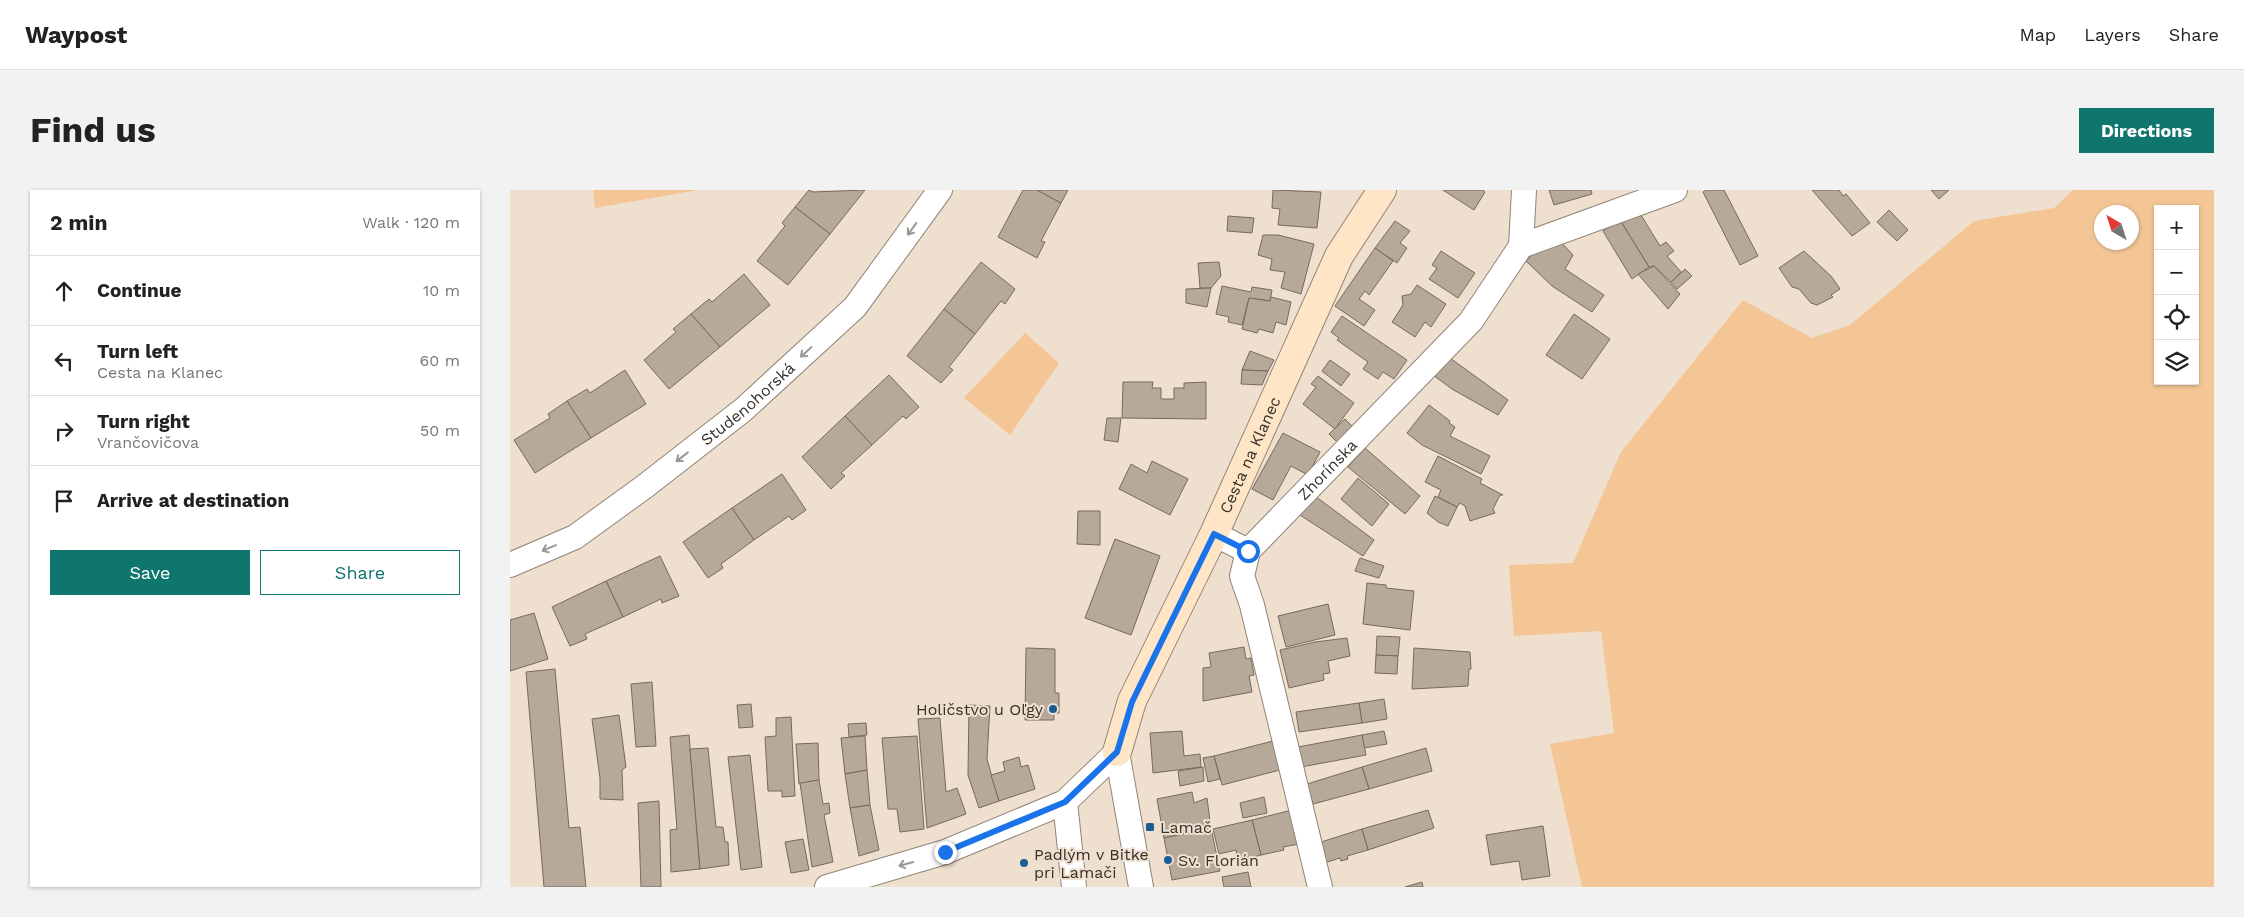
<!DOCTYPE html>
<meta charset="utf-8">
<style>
:root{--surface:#fff;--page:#f2f2f2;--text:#222;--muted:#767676;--line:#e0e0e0;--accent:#0f766e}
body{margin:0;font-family:"Work Sans",sans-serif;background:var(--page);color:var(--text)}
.controls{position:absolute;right:15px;top:15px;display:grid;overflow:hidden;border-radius:0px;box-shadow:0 1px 4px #0004}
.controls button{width:45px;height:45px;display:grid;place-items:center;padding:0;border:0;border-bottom:1px solid var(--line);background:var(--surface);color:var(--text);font:25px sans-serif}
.compass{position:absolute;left:1584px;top:15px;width:45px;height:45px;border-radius:50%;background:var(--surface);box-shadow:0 1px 4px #0004;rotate:321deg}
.stop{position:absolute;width:15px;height:15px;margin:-11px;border:4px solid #1a73e8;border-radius:50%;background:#fff}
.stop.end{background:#1a73e8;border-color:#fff;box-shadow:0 1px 5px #0008}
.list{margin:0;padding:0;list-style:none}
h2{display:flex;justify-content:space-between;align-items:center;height:65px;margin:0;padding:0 20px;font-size:21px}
h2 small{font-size:16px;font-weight:400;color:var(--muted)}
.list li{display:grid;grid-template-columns:32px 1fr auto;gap:15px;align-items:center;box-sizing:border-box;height:70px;padding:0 20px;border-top:1px solid var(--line)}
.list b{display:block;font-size:19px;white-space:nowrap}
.list p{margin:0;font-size:16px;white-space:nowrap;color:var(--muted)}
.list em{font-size:16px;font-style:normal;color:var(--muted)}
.actions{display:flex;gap:10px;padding:15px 20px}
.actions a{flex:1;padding:11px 0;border:1px solid var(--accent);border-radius:0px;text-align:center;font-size:18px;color:var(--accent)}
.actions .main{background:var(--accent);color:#fff}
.icon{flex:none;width:28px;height:28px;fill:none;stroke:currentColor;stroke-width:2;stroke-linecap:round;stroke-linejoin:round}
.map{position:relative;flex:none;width:1704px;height:697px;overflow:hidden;border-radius:0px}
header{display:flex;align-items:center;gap:30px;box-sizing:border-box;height:70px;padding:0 25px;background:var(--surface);border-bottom:1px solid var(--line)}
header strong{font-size:24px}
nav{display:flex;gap:28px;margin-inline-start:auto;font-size:18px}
.intro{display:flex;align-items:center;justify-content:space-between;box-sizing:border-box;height:120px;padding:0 30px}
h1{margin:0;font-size:35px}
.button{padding:12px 22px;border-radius:0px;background:var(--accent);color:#fff;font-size:18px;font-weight:700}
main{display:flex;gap:30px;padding:0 30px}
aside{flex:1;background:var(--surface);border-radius:0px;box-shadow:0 1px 4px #0004}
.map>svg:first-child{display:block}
.green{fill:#f4c695;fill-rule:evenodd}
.building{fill:#b7a99a;stroke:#77695c}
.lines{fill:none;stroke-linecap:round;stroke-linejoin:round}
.street-casing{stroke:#928476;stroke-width:26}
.secondary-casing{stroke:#928476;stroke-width:30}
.street{stroke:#fff;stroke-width:24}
.secondary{stroke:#fee5c6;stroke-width:28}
.oneway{stroke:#9a9894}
.route{stroke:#1a73e8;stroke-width:6}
.poi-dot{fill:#1c5c92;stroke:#eedfcf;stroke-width:2}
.labels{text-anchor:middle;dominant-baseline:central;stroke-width:4;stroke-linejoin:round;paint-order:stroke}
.street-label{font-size:16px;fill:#36302a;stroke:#eedfcf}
.poi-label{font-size:16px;fill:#36302a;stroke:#eedfcf;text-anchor:start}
</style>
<header>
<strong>Waypost</strong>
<nav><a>Map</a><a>Layers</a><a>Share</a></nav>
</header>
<div class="intro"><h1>Find us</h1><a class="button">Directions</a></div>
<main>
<aside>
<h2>2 min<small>Walk · 120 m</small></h2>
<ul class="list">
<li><svg class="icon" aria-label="ahead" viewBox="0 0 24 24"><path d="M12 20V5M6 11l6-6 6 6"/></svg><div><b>Continue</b></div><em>10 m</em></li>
<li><svg class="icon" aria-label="left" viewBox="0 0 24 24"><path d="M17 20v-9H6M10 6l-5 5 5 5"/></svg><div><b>Turn left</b><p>Cesta na Klanec</p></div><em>60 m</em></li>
<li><svg class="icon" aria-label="right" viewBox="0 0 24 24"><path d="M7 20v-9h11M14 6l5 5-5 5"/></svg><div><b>Turn right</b><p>Vrančovičova</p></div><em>50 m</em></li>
<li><svg class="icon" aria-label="arrive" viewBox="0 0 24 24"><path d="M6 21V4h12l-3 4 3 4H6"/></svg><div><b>Arrive at destination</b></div></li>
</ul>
<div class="actions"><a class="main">Save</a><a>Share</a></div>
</aside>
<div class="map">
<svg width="1704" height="697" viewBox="0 0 1704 697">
<rect width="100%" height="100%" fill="#eedfcf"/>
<g class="green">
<path d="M83,0H188L85,18Z"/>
<path d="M1563,0H1704V697H1072L1040,554L1104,543L1091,441L1004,446L999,375L1063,373L1111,262L1233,110L1302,148L1340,135L1464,31L1544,18ZM1648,19H1685V191H1648ZM1622,22V52H1592V22Z"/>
<path d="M515,143L549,173L500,245L454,208Z"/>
</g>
<g class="building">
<path d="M299,0L303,2L355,0L320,44L285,17Z"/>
<path d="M513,0H527L551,13L531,51L535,52L527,68L488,47Z"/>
<path d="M527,0H558L551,13Z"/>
<path d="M763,0L811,2L807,38L768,35L770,19L762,18Z"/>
<path d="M933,0H973L975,2L964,20Z"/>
<path d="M1039,0H1081L1082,4L1044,15Z"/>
<path d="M1196,0H1214L1248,66L1230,75L1193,2Z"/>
<path d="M1302,0H1329L1333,6L1336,4L1360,33L1342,46Z"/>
<path d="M1421,0H1439L1429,9Z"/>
<path d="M285,17L320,44L278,95L247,71L275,36L272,33Z"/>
<path d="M1126,17L1150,56L1156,52L1164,61L1157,66L1171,82L1161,92L1144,76L1139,77L1110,30Z"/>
<path d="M1379,20L1398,40L1387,51L1367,32Z"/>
<path d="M718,26L744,28L742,43L717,41Z"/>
<path d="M1110,30L1139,77L1122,89L1093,41Z"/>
<path d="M885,31L900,41L890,53L897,58L887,73L865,58Z"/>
<path d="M753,45H768L804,54L791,104L771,98L775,82L760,80L762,69L748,65Z"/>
<path d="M1049,50L1063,65L1055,79L1094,105L1082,122L1042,96L1016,71L1031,56Z"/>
<path d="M865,58L883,71L859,105L855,101L849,109L865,120L854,136L825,116Z"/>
<path d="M931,61L965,83L948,108L919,89L927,78L922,75Z"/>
<path d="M1294,61L1321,86L1330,99L1321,105L1323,107L1307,115L1301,113L1289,99L1282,97L1269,78Z"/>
<path d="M471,72L505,99L495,114L491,111L465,144L434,119Z"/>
<path d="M709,72L711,86L701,98H690L688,73Z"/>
<path d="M1144,76L1170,104L1158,119L1128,84Z"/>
<path d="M1175,79L1182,86L1167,99L1161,92Z"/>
<path d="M234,84L260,115L210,157L181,124L199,109L202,112Z"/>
<path d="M907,95L936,114L921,137L915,132L905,147L882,132L893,115L892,106L901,104Z"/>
<path d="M712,96L741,102L742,97L762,100L760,111L739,108L732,135L718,132L719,127L706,124Z"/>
<path d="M701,98L697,117L676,113V99Z"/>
<path d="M761,107L781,112L776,135L766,132L763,143L749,139L747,143L732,139L739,108L760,111Z"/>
<path d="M434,119L465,144L439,177L443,180L431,193L397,166Z"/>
<path d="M181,124L210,157L159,199L134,170L166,142L163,139Z"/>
<path d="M1064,124L1100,149L1072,189L1036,165Z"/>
<path d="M832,126L897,170L884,189L873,182L868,189L853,179L858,172L827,150L829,148L821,142Z"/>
<path d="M740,161L764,170L758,181L732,180Z"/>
<path d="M940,168L998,210L988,225L942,199L923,185Z"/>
<path d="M820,170L840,184L831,196L812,181Z"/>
<path d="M115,180L136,214L81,248L57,211L77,199L80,203Z"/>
<path d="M732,180L758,181L752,195L731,194Z"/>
<path d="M379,185L409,217L396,229L393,226L362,255L335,226Z"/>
<path d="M808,186L844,213L825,239L793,214L806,197L801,194Z"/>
<path d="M613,192H643L642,198H651V209H664V198H674V193L696,192V229L612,228Z"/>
<path d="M57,211L81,248L25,283L4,250L40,228L38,224Z"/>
<path d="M919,215L940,231L939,233L945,237L940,246L980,266L971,284L912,255L897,243Z"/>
<path d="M335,226L362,255L331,283L335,286L321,299L292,267Z"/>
<path d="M597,228H611L608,252L594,250Z"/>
<path d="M835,229L844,238L828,253L819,244Z"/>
<path d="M773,243L810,262L798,285L781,276L763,310L742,299Z"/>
<path d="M855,258L910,306L895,324L838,277Z"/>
<path d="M928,266L972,289L970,293L993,305H990L983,319L985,323L960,331L955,316L950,313L947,317L928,307L931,300L915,292Z"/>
<path d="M642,271L678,289L660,325L609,299L621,274L637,283Z"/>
<path d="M272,284L296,320L282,330L279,326L244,350L222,318Z"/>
<path d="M848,288L879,314L862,336L831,309Z"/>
<path d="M805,306L864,350L853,366L790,325Z"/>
<path d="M925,306L947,317L938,336L928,332L917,323Z"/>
<path d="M222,318L244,350L211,374L213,378L198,388L173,352Z"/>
<path d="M568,321H590V355L567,354Z"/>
<path d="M605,349L650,366L621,445L575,428Z"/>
<path d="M150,366L169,406L152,413L151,409L113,427L96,391Z"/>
<path d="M850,368L874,376L869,388L845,381Z"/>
<path d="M96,391L113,427L75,444L77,449L60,456L42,417Z"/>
<path d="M857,393L876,395V398L904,401L900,440L853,434Z"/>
<path d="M818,414L825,445L776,457L768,426Z"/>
<path d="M24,423L38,469L0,481V430Z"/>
<path d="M867,446L890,447L888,466L866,465Z"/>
<path d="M837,448L840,466L818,471L820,483L813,484L814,490L779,498L770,460L805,452Z"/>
<path d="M734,457L736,469L741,468L744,485L739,486L742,502L693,511V478L701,477L699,463Z"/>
<path d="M516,458L545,459V503H549V523H544V530H515Z"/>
<path d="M904,458L960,462L961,479H959L958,496L902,499Z"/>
<path d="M866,465L888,466L887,484L865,483Z"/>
<path d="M45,479L59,638L70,637L76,697H34L16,482Z"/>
<path d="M142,492L146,556L126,557L121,494Z"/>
<path d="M874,509L877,529L852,533L849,513Z"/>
<path d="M849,513L852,533L789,542L786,522Z"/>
<path d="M241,514L243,537L229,538L227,515Z"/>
<path d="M459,515L480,516L477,569L489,611L469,618L458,585Z"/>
<path d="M109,525L116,577L112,580L113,610L90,609V588L82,529Z"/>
<path d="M281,527L285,606L272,607V601H258L255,547L266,546V528Z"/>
<path d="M430,528L436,602L447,598L456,624L417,638L408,529Z"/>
<path d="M356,533L357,545L339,547L338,534Z"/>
<path d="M672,541L674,566L690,564L691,577L643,583L640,543Z"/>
<path d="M874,541L877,554L854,558L852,545Z"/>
<path d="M179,545L190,679L161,682L160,640L167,639L160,547Z"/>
<path d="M852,545L856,565L791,577L788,557Z"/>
<path d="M355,546L357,580L335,584L331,548Z"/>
<path d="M407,546L414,639L390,642L387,619H378L372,548Z"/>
<path d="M763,551L770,580L712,595L704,566Z"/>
<path d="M308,553L309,590L289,594L286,554Z"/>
<path d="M198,558L206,637H213L215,652H218L219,675L190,679L180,559Z"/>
<path d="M916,558L922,581L859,599L852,577Z"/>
<path d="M240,565L252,677L231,680L218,567Z"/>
<path d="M704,566L710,589L698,592L693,568Z"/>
<path d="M509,567L511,577L518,575L525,599L489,611L481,585L495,581L493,572Z"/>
<path d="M693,577L694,591L670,596L668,581Z"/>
<path d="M852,577L859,599L803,614L797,594Z"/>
<path d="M357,580L360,615L340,618L335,584Z"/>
<path d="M309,590L313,614L319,613L320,623L314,625L323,672L302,677L290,593Z"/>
<path d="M682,602L684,613L697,608L701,638L654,648L647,609Z"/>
<path d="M754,607L757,623L733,628L730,613Z"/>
<path d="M149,611L151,697H131L128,613Z"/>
<path d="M360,615L369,660L349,666L340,618Z"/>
<path d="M782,620L789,654L773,657L774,660L751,665L742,630Z"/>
<path d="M918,620L924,638L858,660L852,639Z"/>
<path d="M742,630L751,665L728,671L726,660L709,664L703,639Z"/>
<path d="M1033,636L1040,686L1012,690L1009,671L981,675L976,645Z"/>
<path d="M701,638L710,681L662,690L654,648Z"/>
<path d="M852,639L858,660L837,666L838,669L831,671L830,668L814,673L808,653Z"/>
<path d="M293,649L299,680L281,683L275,652Z"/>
<path d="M738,682L741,697H714L712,687Z"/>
<path d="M912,692L913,697H895Z"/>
</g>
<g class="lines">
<g class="street-casing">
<g id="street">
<path d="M1011,56L1014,0"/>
<path d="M704,344L738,361"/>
<path id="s1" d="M0,375L65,347L134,297L233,220L345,117L430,0"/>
<path d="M607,562L631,697"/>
<path d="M555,612L564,697"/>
<path d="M317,697L435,662L555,612L607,562"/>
<path id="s2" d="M810,697L742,415L732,386L738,361L961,131L1011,56L1165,0"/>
</g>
</g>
<g class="secondary-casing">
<g id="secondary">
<path id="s3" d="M607,562L622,511L704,344L829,66L872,0"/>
</g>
</g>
<use href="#street" class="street"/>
<use href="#secondary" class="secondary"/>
</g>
<defs><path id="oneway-shaft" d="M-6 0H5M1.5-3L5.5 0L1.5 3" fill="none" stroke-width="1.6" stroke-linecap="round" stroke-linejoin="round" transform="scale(1.25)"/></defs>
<g class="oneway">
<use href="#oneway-shaft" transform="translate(402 39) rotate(126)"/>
<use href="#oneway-shaft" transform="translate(296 162) rotate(138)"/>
<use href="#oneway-shaft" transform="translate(172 267) rotate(142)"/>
<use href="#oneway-shaft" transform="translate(39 358) rotate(157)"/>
<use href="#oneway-shaft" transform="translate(396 674) rotate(164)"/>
</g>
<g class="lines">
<path class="route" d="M435,662L555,612L607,562L622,512L704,344L738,361"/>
</g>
<g class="poi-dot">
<circle cx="543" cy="519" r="5"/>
<rect x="635" y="632" width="10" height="10" rx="2.5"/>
<circle cx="658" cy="670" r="5"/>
<circle cx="514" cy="673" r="5"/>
</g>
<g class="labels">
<g class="street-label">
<text stroke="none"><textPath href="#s1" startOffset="289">Studenohorská</textPath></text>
<text stroke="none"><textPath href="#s3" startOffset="326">Cesta na Klanec</textPath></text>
<text stroke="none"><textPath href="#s2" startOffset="460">Zhorínska</textPath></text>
</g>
<g class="poi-label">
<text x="533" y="519" text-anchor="end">Holičstvo u Oľgy</text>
<text x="650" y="637">Lamač</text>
<text x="524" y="664">Padlým v Bitke<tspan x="524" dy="18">pri Lamači</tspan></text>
<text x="668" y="670">Sv. Florián</text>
</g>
</g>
</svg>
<div class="controls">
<button>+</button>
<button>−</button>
<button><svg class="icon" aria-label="locate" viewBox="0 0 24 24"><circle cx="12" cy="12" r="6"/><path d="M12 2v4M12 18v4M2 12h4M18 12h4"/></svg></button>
<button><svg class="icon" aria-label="layers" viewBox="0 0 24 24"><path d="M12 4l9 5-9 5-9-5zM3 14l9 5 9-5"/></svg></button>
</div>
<svg class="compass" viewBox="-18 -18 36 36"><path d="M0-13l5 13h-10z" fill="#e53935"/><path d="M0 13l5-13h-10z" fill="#767676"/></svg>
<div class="stop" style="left:738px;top:361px"></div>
<div class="stop end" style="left:435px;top:662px"></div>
</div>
</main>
